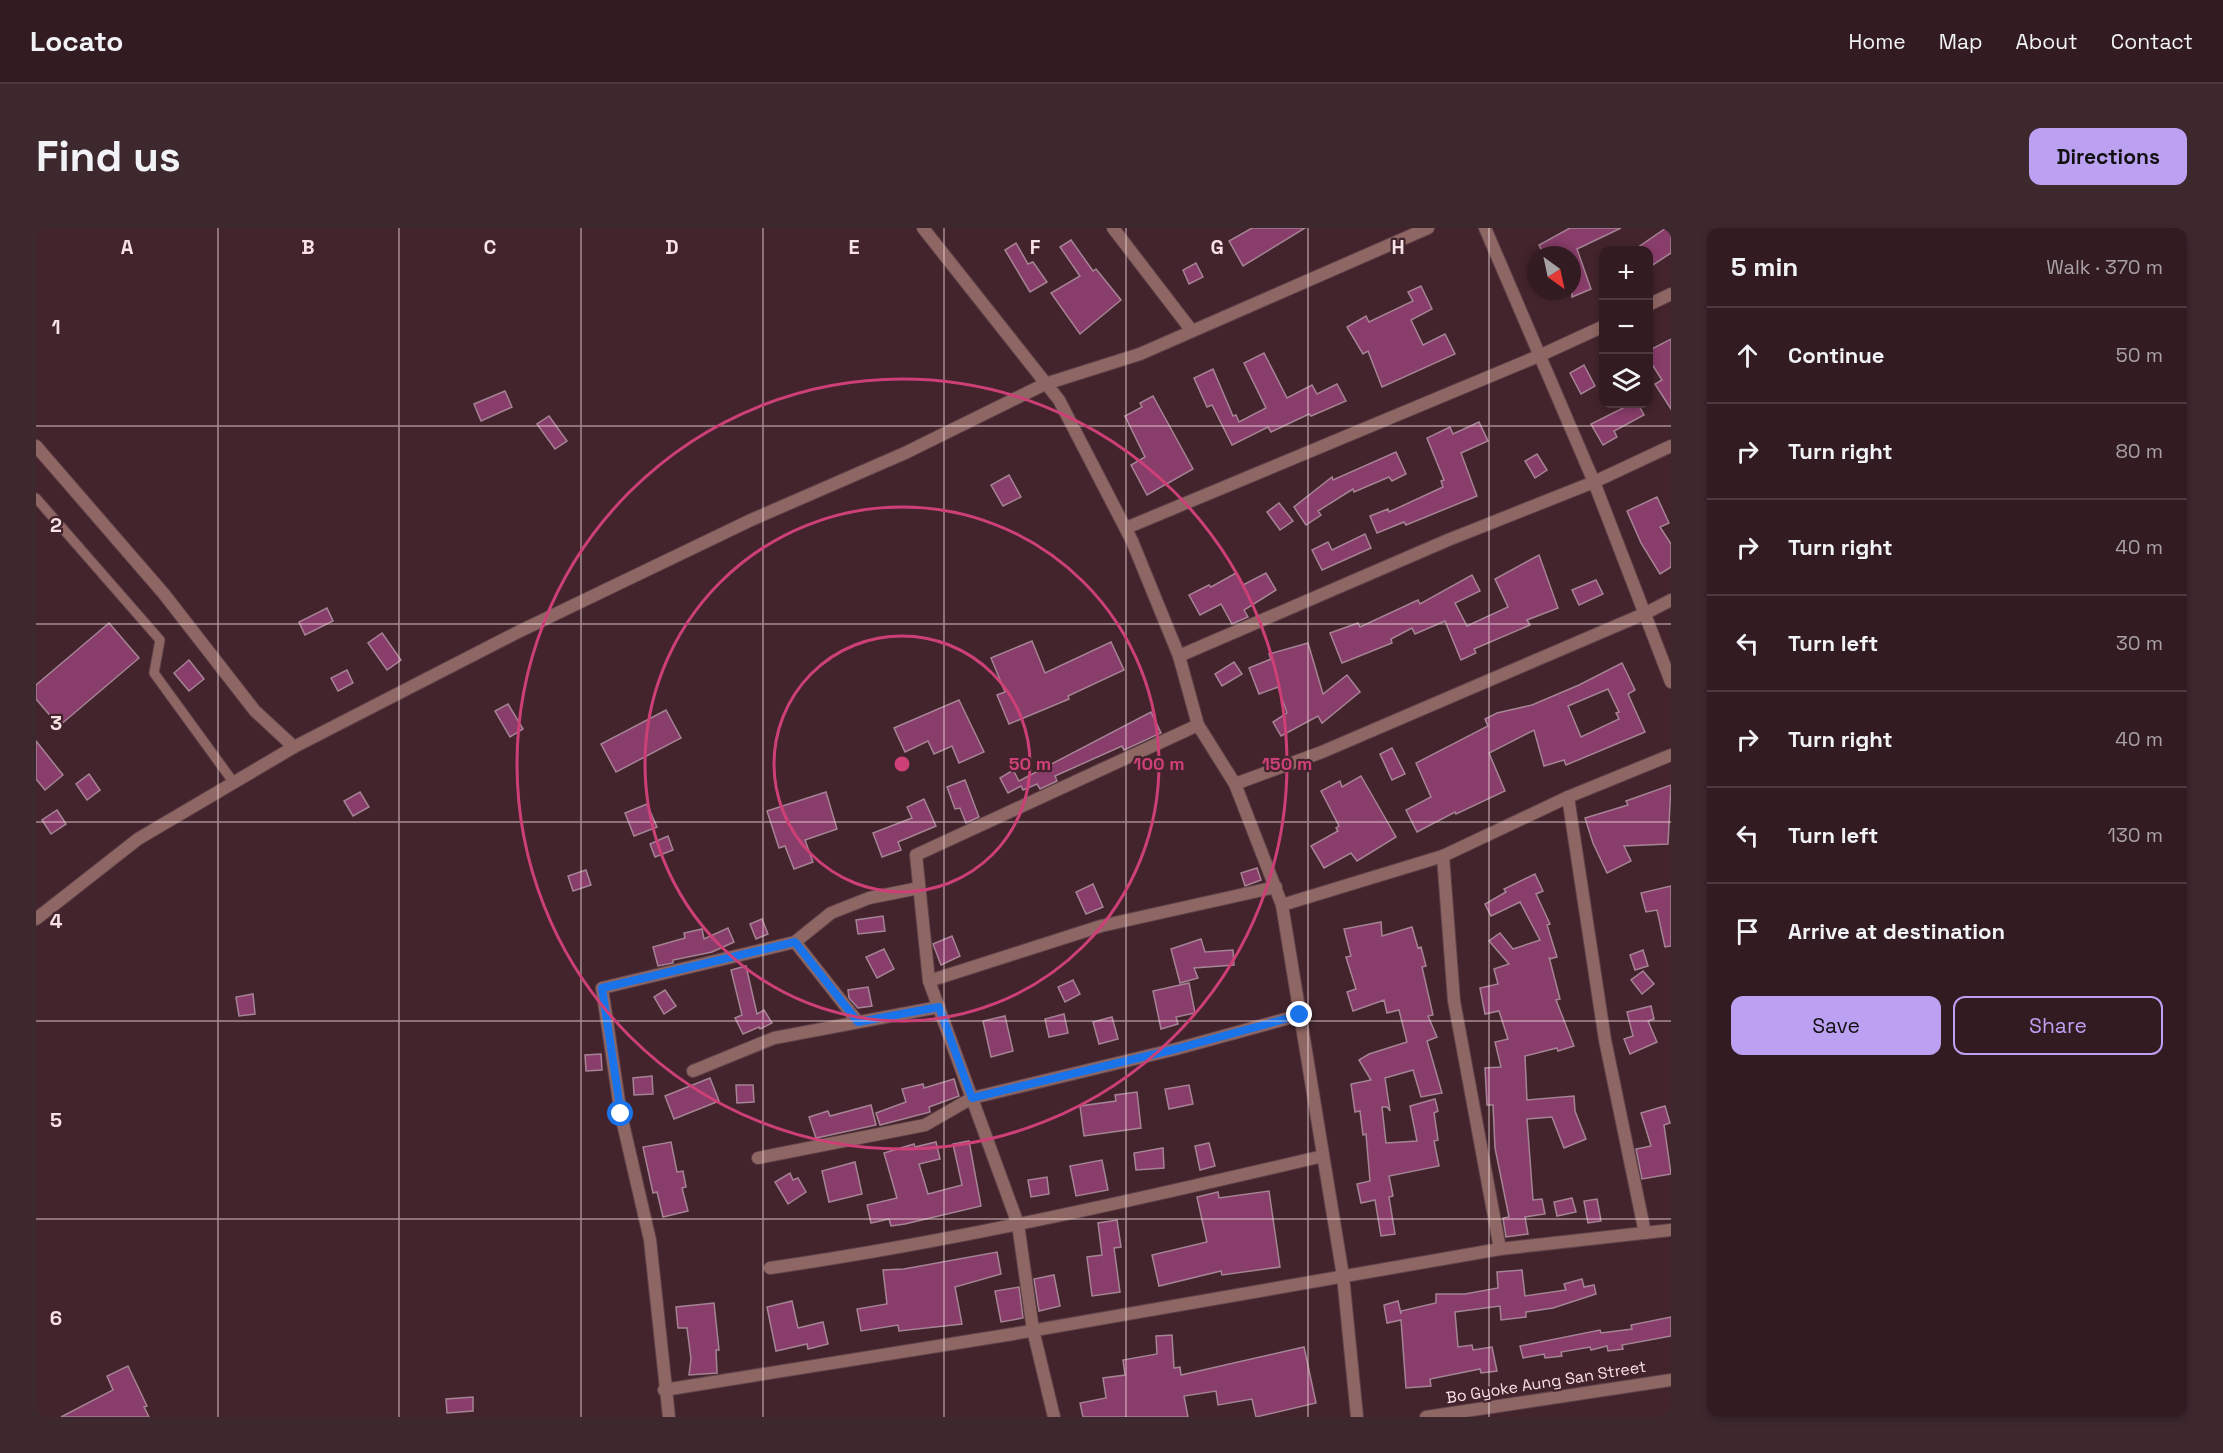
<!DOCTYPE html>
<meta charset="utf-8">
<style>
:root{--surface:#321b21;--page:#3d282e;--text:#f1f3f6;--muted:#a8a1a5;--line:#4d393f;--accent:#bca0f2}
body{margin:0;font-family:"Space Grotesk",sans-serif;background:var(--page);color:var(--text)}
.controls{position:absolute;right:18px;top:18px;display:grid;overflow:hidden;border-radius:12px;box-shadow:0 3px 9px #0003}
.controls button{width:54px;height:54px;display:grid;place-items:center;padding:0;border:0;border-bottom:2px solid var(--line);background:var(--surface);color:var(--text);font:30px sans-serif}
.compass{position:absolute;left:1491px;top:18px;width:54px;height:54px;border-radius:50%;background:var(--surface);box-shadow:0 3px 9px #0003;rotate:147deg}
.stop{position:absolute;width:18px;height:18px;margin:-14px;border:4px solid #1a73e8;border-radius:50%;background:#fff}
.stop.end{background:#1a73e8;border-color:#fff;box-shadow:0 2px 6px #0008}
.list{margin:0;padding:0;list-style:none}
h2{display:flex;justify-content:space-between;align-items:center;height:78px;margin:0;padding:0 24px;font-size:26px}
h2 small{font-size:20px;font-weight:400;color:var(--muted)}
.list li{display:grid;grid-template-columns:39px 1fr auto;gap:18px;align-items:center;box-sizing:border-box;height:96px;padding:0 24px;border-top:2px solid var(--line)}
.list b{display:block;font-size:22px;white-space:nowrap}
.list em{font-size:20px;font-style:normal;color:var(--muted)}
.actions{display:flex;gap:12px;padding:18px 24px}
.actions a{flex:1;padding:14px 0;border:2px solid var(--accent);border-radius:12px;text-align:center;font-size:21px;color:var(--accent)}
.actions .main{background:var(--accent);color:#111}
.icon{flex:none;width:33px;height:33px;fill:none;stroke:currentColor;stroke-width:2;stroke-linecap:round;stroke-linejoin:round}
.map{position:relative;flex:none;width:1635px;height:1189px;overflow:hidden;border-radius:12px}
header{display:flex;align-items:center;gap:36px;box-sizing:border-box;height:84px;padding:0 30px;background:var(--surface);border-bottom:2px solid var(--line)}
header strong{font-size:28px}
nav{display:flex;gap:33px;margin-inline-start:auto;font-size:21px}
.intro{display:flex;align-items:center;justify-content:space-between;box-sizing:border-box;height:144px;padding:0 36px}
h1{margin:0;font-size:42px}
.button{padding:15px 27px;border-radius:12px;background:var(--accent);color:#111;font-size:21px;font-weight:700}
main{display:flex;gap:36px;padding:0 36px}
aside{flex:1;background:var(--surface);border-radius:12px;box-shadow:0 3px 9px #0003}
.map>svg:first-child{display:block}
.building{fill:#893d6a;stroke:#a58395;stroke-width:1.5;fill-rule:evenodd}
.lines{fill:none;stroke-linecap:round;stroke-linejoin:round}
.lane-casing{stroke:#60424a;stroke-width:11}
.street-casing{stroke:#60424a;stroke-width:14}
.lane{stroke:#8e6663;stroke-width:9}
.street{stroke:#8e6663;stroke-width:12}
.route{stroke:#1a73e8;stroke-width:8}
.grid{fill:none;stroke:#f8e2e6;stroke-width:1.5;stroke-opacity:0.55}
.ring{fill:none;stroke:#cd4077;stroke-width:3}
.labels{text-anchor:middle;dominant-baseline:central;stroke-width:4.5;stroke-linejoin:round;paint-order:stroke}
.street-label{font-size:16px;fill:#f8e2e6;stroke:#43242c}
.grid-label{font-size:20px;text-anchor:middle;font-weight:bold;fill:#f8e2e6;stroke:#43242c;stroke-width:4.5;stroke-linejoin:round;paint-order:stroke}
.centre{fill:#cd4077;stroke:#43242c;stroke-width:3}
.ring-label{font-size:18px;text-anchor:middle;font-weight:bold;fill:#cd4077;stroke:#43242c;stroke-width:4.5;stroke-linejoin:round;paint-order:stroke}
</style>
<header>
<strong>Locato</strong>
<nav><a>Home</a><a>Map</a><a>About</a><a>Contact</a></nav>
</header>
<div class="intro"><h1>Find us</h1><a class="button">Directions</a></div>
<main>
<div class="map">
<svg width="1635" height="1189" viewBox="0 0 1635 1189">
<rect width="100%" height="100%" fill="#43242c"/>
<g class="building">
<path d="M1216,0H1269L1207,38L1193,13Z"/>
<path d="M1534,0H1585L1541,21L1555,61L1536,69V27H1508L1503,17Z"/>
<path d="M1630,0H1635V25L1612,40V22H1598Z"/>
<path d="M1035,12L1057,43L1060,41L1085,72L1044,106L1015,65L1044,48L1024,19Z"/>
<path d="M980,15L992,36L997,34L1011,54L994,64L969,22Z"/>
<path d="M1160,35L1167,49L1153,56L1147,42Z"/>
<path d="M1385,58L1396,81L1375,92L1387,117L1409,106L1419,126L1346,159L1332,123L1327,126L1311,99L1330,88L1333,94L1377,73L1372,64Z"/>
<path d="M1635,111V181L1619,156L1626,152L1612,130V123Z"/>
<path d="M1228,125L1251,170L1276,157L1281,166L1301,156L1310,173L1275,188L1273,186L1235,204L1232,199L1196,217L1176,177L1171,179L1158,150L1177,141L1197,188L1200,187L1203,194L1230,180L1208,135Z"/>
<path d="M1548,137L1559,158L1545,166L1534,145Z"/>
<path d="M469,163L476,179L445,193L438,176Z"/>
<path d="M1117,168L1157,241L1111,267L1095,237L1109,229L1089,188L1106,179L1104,175Z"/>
<path d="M1595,176H1602L1608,187L1578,203L1581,209L1567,217L1555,196Z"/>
<path d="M513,188L531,213L519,221L501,196Z"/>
<path d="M1443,194L1452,213L1425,225L1441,268L1370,297L1368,294L1341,305L1334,288L1352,281L1353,284L1407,259L1405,253L1408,252L1391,210L1414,199L1417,206Z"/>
<path d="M1360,224L1370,246L1356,253L1353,249L1318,264L1317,261L1282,283L1285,287L1270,297L1258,279L1296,249L1297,252Z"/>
<path d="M1501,226L1511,242L1499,250L1489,233Z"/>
<path d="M973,247L985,269L967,278L955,257Z"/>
<path d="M1621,269L1633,295L1624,299L1635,316V339L1624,346L1605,315L1591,283Z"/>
<path d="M1243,275L1257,293L1244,302L1231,284Z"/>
<path d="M1329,306L1335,320L1286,342L1276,322L1292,314L1296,322Z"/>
<path d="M1503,327L1522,380L1491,392L1494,397L1438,421L1440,425L1425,432L1409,393L1379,406L1376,400L1355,411L1356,415L1306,435L1294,405L1322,395L1324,399L1382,372L1384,376L1436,347L1444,363L1419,375L1431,398L1472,379L1459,351Z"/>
<path d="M1200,345L1207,357L1230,345L1240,362L1208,382L1212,389L1196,396L1185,376L1164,387L1153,367L1173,357L1175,359Z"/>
<path d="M1560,352L1567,366L1543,377L1536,362Z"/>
<path d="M291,380L297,393L269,407L263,394Z"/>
<path d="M73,395L103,430L23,498L0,471V457Z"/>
<path d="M346,405L365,432L351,442L332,415Z"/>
<path d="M996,413L1009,445L1075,414L1088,442L1032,468L1033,471L973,496L961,467L969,464L955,430Z"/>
<path d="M1272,415L1287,466L1311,447L1324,464L1286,495L1282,488L1245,508L1237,494L1251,485L1242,459L1223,466L1213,440L1235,431L1233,426Z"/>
<path d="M153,432L168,451L153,463L138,445Z"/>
<path d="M1198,434L1206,446L1186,458L1179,446Z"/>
<path d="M1586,435L1599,462L1592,466L1609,504L1530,537L1528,532L1508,538L1498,502L1453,525L1469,563L1420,586L1419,584L1381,604L1370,582L1395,569L1380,535L1452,498L1449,491L1461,485L1496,477L1543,457ZM1572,461L1583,484L1580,485L1583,491L1545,509L1532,478Z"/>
<path d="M311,442L317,455L302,463L295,450Z"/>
<path d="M923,472L948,524L923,535L916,518L898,526L892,513L869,524L858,500Z"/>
<path d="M472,476L487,501L474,509L459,483Z"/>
<path d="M630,482L645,510L580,544L565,516Z"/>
<path d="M1115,484L1125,505L1088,522L1086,518L1019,548L1021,553L1004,561L1001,556L987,562L985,558L972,565L964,550L977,542L983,553Z"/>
<path d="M0,513L27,547L9,562L0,551Z"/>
<path d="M1356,520L1369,546L1356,552L1344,526Z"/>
<path d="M53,546L64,562L51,572L40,556Z"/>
<path d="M1325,548L1360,609L1321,633L1315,625L1288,640L1275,618L1302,603L1300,600L1303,598L1285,563L1304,553L1306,559Z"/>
<path d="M929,552L943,589L930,595L924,580L919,581L911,559Z"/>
<path d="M1635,557L1632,616L1588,618L1595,633L1571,645L1557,615L1549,590L1592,577L1590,573Z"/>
<path d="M324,564L333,579L317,588L308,573Z"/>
<path d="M790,564L801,601L769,612L777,634L758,641L749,618L743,620L731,583Z"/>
<path d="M888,571L900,598L862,614L865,622L846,629L837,605L876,590L871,579Z"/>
<path d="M611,576L621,599L598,608L589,585Z"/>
<path d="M21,582L30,596L15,606L6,592Z"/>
<path d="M632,608L637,622L619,629L614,616Z"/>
<path d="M1221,640L1225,652L1209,658L1205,645Z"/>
<path d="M550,642L555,657L537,663L532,648Z"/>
<path d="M1499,646L1507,663L1500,666L1514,696L1511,697L1521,729L1514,731L1513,729L1524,771L1520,772L1538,818L1522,823L1521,820L1489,828L1491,872L1538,868L1539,883L1550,911L1528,920L1516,889L1491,891L1497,972L1506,971L1509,986L1489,989L1492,1006L1470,1009L1467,990L1473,989L1459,920L1457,877H1451L1449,840L1465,839L1459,814L1472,811L1463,783L1449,786L1444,760L1462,756L1458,741L1473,736L1453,713L1464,705L1477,721L1504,712L1484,674L1455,688L1449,676L1470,664L1468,661Z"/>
<path d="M1057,656L1067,679L1050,686L1040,664Z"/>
<path d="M1635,658V718L1629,719L1621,682L1610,684L1605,665Z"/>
<path d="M847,688L849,703L822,706L820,692Z"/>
<path d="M726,691L732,706L720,711L714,696Z"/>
<path d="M1345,694L1346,708L1376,699L1382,720L1385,719L1390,738L1386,739L1397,787L1392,788L1401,809L1391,813L1406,865L1385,869L1377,842L1349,850L1354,883L1351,879H1346L1350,915L1381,913L1374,878L1399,871L1402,883L1398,885L1402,912L1398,913L1403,938L1353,948L1357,968L1353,969L1359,1006L1345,1008L1339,972L1325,975L1321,956L1334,953L1330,906L1327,907L1324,883L1319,884L1315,856L1335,852L1323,832L1333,826L1371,814L1363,782L1351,785L1348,772L1317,783L1311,764L1320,761L1310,729L1315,728L1308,701Z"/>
<path d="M692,700L698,714L676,724L637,732V735L622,738L617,719L649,710L648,705L666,701L668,711Z"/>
<path d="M916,708L924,728L905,737L897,716Z"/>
<path d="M1165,711L1169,724L1197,722L1198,737L1158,740L1162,750L1144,755L1135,721Z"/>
<path d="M848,721L858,741L841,750L830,729Z"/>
<path d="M1607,722L1612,738L1599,742L1594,727Z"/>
<path d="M710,738L721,786L728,782L736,795L724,801L723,799L707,806L699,790L706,787L695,742Z"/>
<path d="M1607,743L1618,756L1606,766L1595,752Z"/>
<path d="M1037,752L1044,766L1029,774L1022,759Z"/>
<path d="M1153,755L1159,785L1140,789L1142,796L1125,801L1117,763Z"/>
<path d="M832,759L836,778L822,780L813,770L812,762Z"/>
<path d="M629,762L640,778L628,786L618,769Z"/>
<path d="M217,766L219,786L203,788L200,769Z"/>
<path d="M1615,778L1618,791L1612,793L1621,814L1594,826L1588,811L1597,808L1591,784Z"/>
<path d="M1028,786L1032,805L1013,809L1009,791Z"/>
<path d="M969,788L977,823L955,829L947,793Z"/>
<path d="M1076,789L1082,811L1063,816L1057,794Z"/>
<path d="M565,826L566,842L550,843L549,827Z"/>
<path d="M616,848L617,866L598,867L597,850Z"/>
<path d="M674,850L683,873L638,891L629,868Z"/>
<path d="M918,851L923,868L893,879L894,884L844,897L840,885L870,874L866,861L887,856L888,860Z"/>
<path d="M700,857H717L718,874L701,875Z"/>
<path d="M1153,857L1157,876L1133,881L1129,861Z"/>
<path d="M1101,864L1105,900L1048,908L1044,878L1080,873L1079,867Z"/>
<path d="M835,877L840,897L780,910L773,889L792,883L794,888Z"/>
<path d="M1629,878L1634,895L1628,897L1635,946L1606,951L1600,921L1615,918L1605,885Z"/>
<path d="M933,913L945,978L869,996L855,998L853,991L835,995L831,977L861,970L848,925L878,916L879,919L900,914L904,931L883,936L892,966L926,957L917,916Z"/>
<path d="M635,914L641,944L647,943L650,959L646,960L652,983L627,989L621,964L617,965L607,919Z"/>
<path d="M1173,915L1179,938L1164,942L1159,918Z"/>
<path d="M1127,920L1128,940L1100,942L1098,925Z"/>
<path d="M1066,932L1072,962L1040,968L1034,938Z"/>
<path d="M819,934L826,966L793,974L786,943Z"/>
<path d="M754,945L757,952L762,950L770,964L752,976L739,954Z"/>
<path d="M1011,949L1013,966L995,969L992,952Z"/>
<path d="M1233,963L1244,1039L1186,1047L1185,1043L1123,1058L1116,1027L1171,1014L1161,969L1182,964L1183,970Z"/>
<path d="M1536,970L1540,984L1521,988L1518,974Z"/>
<path d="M1561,971L1565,993L1552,995L1548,973Z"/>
<path d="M1081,992L1085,1019L1078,1020L1084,1064L1056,1068L1051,1029L1066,1027L1062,995Z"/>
<path d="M961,1024L965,1046L919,1059L926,1096L863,1103L862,1097L825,1103L821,1081L851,1076L847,1042L868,1041Z"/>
<path d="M1486,1042L1489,1068L1530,1062L1528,1056L1546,1051L1548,1059L1558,1057L1560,1066L1517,1080L1490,1084V1089L1465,1092L1464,1078L1419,1084L1422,1119L1436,1117L1437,1122L1456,1119L1461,1143L1445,1145L1444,1141L1394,1151L1395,1158L1370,1160L1365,1092L1351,1095L1348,1077L1362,1073L1365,1086V1083L1400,1075V1066H1429L1462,1060L1461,1044Z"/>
<path d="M1018,1047L1024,1078L1003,1083L998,1051Z"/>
<path d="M983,1059L987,1090L965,1094L959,1063Z"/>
<path d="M756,1073L762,1100L787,1094L792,1116L772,1121L771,1116L740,1123L731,1079Z"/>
<path d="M678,1075L683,1122H680L681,1145L653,1147L655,1131L651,1100H642L640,1079Z"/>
<path d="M1635,1089V1108L1586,1117L1587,1121L1572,1123L1571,1118L1555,1122L1554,1119L1525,1124L1526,1128L1509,1130L1508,1126L1487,1130L1484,1118L1564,1102L1565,1105L1596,1101L1595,1097Z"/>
<path d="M1136,1107L1138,1140L1144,1139L1145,1147L1268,1119L1280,1175L1220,1189L1216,1171L1182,1177L1180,1163L1148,1168L1152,1189H1047L1044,1175L1070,1170L1067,1150L1089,1147L1087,1132L1121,1126L1120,1108Z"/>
<path d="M92,1138L111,1178L108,1179L113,1189H25L77,1162L71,1148Z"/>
<path d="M437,1169V1183L411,1185L410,1171Z"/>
</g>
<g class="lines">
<g class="lane-casing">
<path id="lane" d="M0,270L124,412L118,445L198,555"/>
</g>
<g class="street-casing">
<g id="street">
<path d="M887,0L1023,172L1096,313L1143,428L1162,497L1199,556L1246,677L1307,1048L1321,1189"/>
<path d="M1077,0L1156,103"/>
<path d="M1449,0L1558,254L1635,454"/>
<path d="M1612,77L1635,66"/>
<path d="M0,218L128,366L219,483L258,519"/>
<path d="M1090,300L1505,127L1568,98"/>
<path d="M1143,428L1412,312L1558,254L1635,218"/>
<path d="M1199,556L1286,524L1610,385L1635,372"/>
<path d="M1532,569L1569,812L1609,1005"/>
<path d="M1407,628L1418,773L1464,1021"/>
<path d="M1246,677L1407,628L1532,569L1635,527"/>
<path d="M0,691L102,611L258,519L482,404L715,292L869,225L1009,156L1104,126L1392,0"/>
<path d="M759,714L822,794"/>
<path d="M893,753L1065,698L1240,659"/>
<path d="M657,843L738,810L903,779"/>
<path d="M722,930L889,897L936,870L1140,821L1264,787"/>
<path d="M734,1040C920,1013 1104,971 1287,928"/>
<path d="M628,1162L977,1106L1464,1021L1635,1002"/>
<path d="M633,1189L614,1012L585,887L566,760L759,714L795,685L833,670L883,660"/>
<path d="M1018,1189L997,1102L982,996L893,753L880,627L1162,497"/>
<path d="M1390,1189L1635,1152"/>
</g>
</g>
<use href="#lane" class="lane"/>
<use href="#street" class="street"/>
</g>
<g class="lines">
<path class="route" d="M585,886L566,760L759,714L822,794L903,779L936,870L1140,821L1264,787"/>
</g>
<path class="grid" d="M182,0V1189M363,0V1189M545,0V1189M727,0V1189M908,0V1189M1090,0V1189M1272,0V1189M1453,0V1189M0,198H1635M0,396H1635M0,594H1635M0,793H1635M0,991H1635"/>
<g class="ring">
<circle cx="866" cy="536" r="128"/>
<circle cx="866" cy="536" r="257"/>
<circle cx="866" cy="536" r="385"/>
</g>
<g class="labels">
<g class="street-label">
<text transform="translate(1510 1154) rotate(-9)">Bo Gyoke Aung San Street</text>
</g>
</g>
<g class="grid-label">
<text x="91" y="26">A</text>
<text x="272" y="26">B</text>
<text x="454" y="26">C</text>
<text x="636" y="26">D</text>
<text x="818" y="26">E</text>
<text x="999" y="26">F</text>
<text x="1181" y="26">G</text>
<text x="1362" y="26">H</text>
<text x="20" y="106">1</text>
<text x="20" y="304">2</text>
<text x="20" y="502">3</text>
<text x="20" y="700">4</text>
<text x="20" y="899">5</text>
<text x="20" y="1097">6</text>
</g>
<circle cx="866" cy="536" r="9" class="centre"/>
<g class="ring-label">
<text x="994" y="542">50 m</text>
<text x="1123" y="542">100 m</text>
<text x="1251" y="542">150 m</text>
</g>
</svg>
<div class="controls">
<button>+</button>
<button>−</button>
<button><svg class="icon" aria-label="layers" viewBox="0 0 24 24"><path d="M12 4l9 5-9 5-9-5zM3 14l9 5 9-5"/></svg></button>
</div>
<svg class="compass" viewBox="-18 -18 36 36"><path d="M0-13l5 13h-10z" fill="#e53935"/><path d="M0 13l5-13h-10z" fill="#a8a1a5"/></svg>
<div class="stop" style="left:585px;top:886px"></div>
<div class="stop end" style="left:1264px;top:787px"></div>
</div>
<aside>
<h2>5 min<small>Walk · 370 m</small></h2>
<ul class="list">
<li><svg class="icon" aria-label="ahead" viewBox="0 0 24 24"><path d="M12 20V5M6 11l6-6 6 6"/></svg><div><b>Continue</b></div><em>50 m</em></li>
<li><svg class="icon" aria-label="right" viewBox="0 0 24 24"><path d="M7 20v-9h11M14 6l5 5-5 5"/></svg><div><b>Turn right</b></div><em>80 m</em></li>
<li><svg class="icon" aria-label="right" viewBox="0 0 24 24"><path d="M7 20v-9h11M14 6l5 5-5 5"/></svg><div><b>Turn right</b></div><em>40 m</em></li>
<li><svg class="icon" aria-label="left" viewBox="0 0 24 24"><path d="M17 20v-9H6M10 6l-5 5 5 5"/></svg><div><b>Turn left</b></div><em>30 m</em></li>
<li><svg class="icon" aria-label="right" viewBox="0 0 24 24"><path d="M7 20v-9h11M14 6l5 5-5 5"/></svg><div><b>Turn right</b></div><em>40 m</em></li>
<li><svg class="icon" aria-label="left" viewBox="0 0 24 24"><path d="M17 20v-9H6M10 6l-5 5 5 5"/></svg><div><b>Turn left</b></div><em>130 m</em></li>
<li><svg class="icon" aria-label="arrive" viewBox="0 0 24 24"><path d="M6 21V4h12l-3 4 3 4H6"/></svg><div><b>Arrive at destination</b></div></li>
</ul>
<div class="actions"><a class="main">Save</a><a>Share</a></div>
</aside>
</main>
